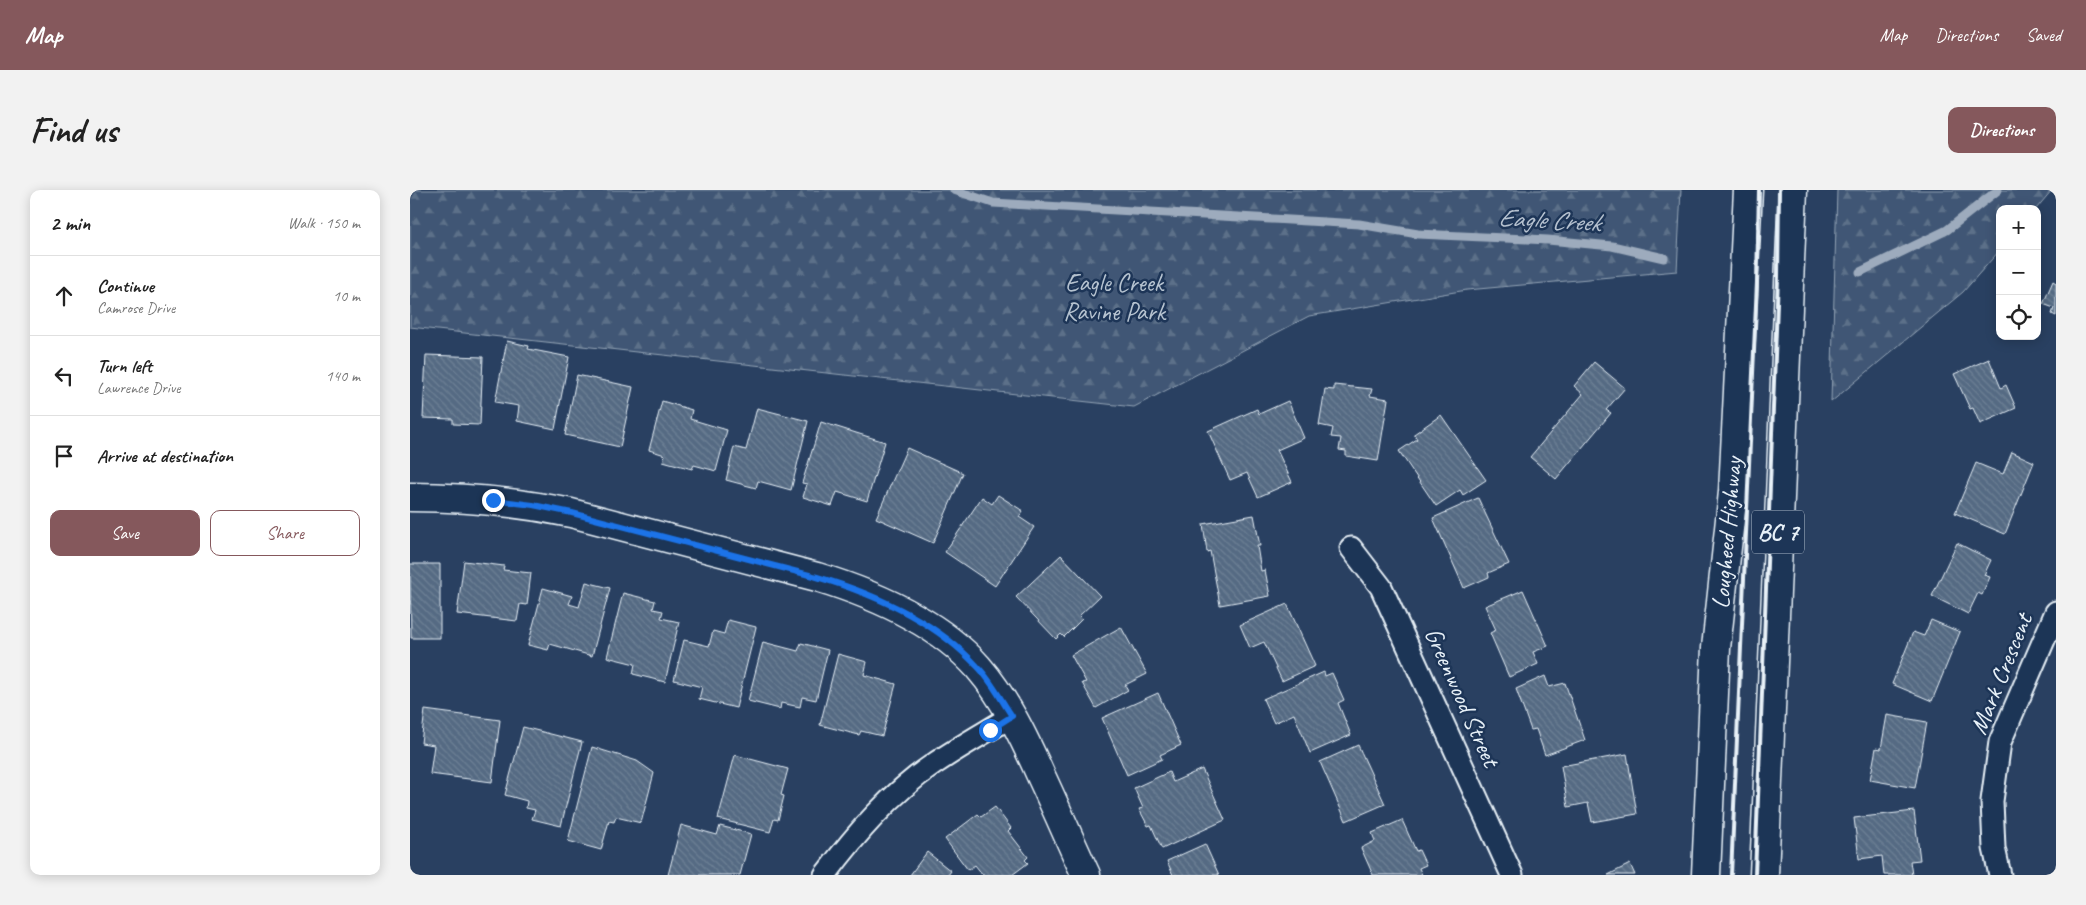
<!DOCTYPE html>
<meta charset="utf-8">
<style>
:root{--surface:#fff;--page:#f2f2f2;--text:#222;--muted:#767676;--line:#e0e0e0;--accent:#85585c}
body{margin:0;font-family:Caveat,sans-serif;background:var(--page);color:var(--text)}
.controls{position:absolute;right:15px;top:15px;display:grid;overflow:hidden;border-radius:10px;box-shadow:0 2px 12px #0003}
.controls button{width:45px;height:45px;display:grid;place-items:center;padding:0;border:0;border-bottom:1px solid var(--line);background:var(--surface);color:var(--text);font:25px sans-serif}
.stop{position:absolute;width:15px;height:15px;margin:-11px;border:4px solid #1a73e8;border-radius:50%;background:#fff}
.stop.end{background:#1a73e8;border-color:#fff;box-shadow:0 1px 5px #0008}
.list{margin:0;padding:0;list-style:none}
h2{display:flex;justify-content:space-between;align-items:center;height:65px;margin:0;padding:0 20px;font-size:21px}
h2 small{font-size:16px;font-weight:400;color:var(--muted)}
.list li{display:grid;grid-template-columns:32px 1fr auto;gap:15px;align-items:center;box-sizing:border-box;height:80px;padding:0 20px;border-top:1px solid var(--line)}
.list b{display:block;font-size:19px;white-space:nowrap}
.list p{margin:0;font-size:16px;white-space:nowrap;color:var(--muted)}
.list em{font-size:16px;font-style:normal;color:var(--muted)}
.actions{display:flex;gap:10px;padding:15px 20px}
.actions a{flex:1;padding:11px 0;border:1px solid var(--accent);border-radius:10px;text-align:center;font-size:18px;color:var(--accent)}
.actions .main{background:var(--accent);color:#fff}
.icon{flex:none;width:28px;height:28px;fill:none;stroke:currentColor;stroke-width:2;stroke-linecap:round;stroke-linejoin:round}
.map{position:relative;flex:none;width:1646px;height:685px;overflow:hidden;border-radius:10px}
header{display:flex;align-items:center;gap:30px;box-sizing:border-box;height:70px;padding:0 25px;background:var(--accent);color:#fff}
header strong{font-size:24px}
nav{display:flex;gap:28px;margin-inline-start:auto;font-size:18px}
.intro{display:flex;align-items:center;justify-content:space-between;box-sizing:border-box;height:120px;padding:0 30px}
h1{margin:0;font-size:35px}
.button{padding:12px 22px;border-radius:10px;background:var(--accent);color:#fff;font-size:18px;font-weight:700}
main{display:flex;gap:30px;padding:0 30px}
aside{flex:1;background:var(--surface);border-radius:10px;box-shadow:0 2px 12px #0003}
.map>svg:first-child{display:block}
.forest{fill:url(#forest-firs);stroke:#94a4b6}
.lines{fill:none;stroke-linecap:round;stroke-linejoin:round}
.stream{stroke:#9dabbd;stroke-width:9}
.building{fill:url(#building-back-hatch);stroke:#e8f1f8}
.minor-casing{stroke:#e8f1f8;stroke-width:25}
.tertiary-casing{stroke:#e8f1f8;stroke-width:31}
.primary-casing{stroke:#e8f1f8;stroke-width:31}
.minor{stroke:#1d3557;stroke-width:21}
.tertiary{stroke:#1d3557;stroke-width:28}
.primary{stroke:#1d3557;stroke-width:28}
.rail{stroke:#e8f1f8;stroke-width:4}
.route{stroke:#1a73e8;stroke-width:6}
.labels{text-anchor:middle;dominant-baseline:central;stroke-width:5;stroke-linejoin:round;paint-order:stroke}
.shield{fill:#1d3557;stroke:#abb9c8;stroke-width:1}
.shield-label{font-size:24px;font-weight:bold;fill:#e8f1f8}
.park-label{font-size:25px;fill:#b6c3d0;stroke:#1d3557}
.street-label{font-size:25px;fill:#e8f1f8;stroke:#1d3557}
.water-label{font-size:26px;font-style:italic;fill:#b6c2d0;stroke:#1d3557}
</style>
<header>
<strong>Map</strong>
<nav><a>Map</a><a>Directions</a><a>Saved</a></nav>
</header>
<div class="intro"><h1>Find us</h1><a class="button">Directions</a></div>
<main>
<aside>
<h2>2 min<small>Walk · 150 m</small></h2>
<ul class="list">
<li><svg class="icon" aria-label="ahead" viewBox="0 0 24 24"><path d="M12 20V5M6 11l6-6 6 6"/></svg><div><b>Continue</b><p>Camrose Drive</p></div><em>10 m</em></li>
<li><svg class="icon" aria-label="left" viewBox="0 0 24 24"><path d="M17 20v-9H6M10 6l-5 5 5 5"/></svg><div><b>Turn left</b><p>Lawrence Drive</p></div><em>140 m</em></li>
<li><svg class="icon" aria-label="arrive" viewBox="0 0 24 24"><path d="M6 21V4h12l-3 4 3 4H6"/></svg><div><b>Arrive at destination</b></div></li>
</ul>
<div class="actions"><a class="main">Save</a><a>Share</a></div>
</aside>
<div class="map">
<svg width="1646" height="685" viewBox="0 0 1646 685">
<defs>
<pattern id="forest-firs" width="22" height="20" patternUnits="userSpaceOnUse" patternTransform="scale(1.25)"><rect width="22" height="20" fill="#415774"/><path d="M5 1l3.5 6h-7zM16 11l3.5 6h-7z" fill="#5c7089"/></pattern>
<pattern id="building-back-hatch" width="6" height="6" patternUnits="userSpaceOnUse" patternTransform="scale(1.25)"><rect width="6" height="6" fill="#556a83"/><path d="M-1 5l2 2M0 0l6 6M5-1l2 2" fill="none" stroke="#6d8095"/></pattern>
</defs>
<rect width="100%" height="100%" fill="#294061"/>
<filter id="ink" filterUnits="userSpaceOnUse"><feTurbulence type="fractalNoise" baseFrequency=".02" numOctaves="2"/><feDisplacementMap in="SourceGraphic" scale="10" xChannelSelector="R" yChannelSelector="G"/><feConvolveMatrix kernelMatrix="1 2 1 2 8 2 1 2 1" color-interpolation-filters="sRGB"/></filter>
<g filter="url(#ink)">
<g class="forest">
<path d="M0,0H1271L1267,81L1057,100L899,126L724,217L0,137Z"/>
<path d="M1427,0H1642L1626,19H1590V60L1553,102L1421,212Z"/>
</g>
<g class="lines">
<g class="stream">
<path d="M544,0L583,13L949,34L1008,44L1138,50L1202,56L1254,68"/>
<path d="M1450,82L1537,40L1588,0"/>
</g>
</g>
<g class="building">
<path d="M1643,91L1646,93V126L1642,124L1644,118L1633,114Z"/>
<path d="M97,151L119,156L118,159L159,167L145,239L107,231L109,216L85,212Z"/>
<path d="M16,165L73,167L70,235L43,234V229L13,228Z"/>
<path d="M1579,169L1591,198L1596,195L1606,218L1570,234L1563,218L1560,219L1544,184Z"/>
<path d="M1184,172L1215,198L1196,220L1201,223L1146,289L1120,267L1173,204L1164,196Z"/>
<path d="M167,185L223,197L210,257L155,245Z"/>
<path d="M924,195L962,199L960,206L978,209L968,271L936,266V261L929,260L931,248L921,247L923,238L909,235L915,199L924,200Z"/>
<path d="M252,211L282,220L280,229L317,240L306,281L284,275L282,279L253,271L255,265L239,260Z"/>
<path d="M878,211L894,248L867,260L882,292L848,307L837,283L820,290L798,241L847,219L849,224Z"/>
<path d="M347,218L398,231L381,300L348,291L346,298L316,290L324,257L336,260Z"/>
<path d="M1031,225L1076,290L1053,305L1050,300L1026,316L989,261L1007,249L1004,244Z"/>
<path d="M411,232L475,252L457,311L427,302L422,316L393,307L397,294L392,293Z"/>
<path d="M497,258L553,283L523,353L466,328Z"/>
<path d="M1602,262L1624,272L1595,344L1545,323L1566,273L1593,284Z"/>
<path d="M588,305L613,321L609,327L624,337L585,396L535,362L572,307L582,314Z"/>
<path d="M1068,308L1099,374L1078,383L1079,387L1054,398L1023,328Z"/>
<path d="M844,325L850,356H847L851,381L855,380L860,406L810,415L800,361L797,362L793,334Z"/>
<path d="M1547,353L1581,370L1574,385L1580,387L1572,405L1568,403L1558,424L1522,406Z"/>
<path d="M651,365L690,406L669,426L672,429L654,447L651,444L646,449L606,407Z"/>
<path d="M54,371L94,376L93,380L121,383L117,415L110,414L107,431L47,424Z"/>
<path d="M0,374H30V448H1Z"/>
<path d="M176,392L200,398L182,466L140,454L138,460L118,455L133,398L162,406L159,414L169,417Z"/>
<path d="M1113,400L1138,456L1123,462L1128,474L1099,487L1080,443L1086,440L1075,416Z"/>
<path d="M213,403L245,411L243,419L253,421L251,428L269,432L255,492L223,484L225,474L197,467Z"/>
<path d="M877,414L905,476L872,491L854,452L840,458L830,435Z"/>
<path d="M318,430L346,437L326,518L289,509L292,497L264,490L274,450L299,456L303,441L314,444Z"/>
<path d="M1521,430L1550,442L1522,511L1482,494L1503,442L1514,446Z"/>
<path d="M711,437L737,484L715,495L718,500L686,518L672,493L676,492L661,465Z"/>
<path d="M353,452L388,461L391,453L418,460L406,510L392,507L390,517L371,513L370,519L338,511Z"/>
<path d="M428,464L457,472L454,485L486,494L472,546L451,541L449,545L410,535Z"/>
<path d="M914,482L915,486L922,483L934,510L928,513L941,545L900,563L884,524L864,533L853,509Z"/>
<path d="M1135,486L1139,497L1155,493L1175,550L1135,565L1126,539L1121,540L1106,499Z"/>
<path d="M748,503L771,555L750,565L752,569L717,585L692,528Z"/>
<path d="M15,520L90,530L82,592L20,584L24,555L11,553Z"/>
<path d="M1477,525L1517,532L1505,598L1460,590L1466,558L1471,559Z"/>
<path d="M113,537L172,552L151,636L122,629L125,620L116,618L117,611L95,605Z"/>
<path d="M948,555L975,614L936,631L910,572Z"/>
<path d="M182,557L227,571L244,583L231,633L206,627L204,632L199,631L191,660L158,651Z"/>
<path d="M1217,564L1227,624L1182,632L1178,613L1158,617L1151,576Z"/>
<path d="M325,565L378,579L371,605L374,606L368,630L364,629L360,642L308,629Z"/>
<path d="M792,579L815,630L752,659L741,635L738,636L729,619L733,618L724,598L759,582L763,592Z"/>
<path d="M585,617L601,638L598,641L618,667L615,670L618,673L602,685H573L565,675L558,680L535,649L568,624L571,627Z"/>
<path d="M1504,621L1510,670L1500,671L1502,685H1474L1472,666L1449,669L1444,628Z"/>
<path d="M992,630L1006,661L1009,660L1016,675L1009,678L1012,685H963L951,658L965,651L962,643Z"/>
<path d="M271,635L307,645L310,636L341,644L330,685H258Z"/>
<path d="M795,654L809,685H763L757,671Z"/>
<path d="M517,662L541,681L538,685H500Z"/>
<path d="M1220,674L1225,685H1198Z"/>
</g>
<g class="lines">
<g class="minor-casing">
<g id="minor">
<path d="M941,358L971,397L1102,685"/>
<path d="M415,685C446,644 481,603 524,574C549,557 576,542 602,526"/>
<path d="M1590,685L1584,658L1582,611L1590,552L1646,422"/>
</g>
</g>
<g class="tertiary-casing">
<path id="tertiary" d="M0,307C55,307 108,312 161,323L407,387C463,404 528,432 568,477C596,509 615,550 632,588C647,620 661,653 676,685"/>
</g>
<g class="primary-casing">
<g id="primary">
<path d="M1296,685L1306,458L1323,302L1338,0"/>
<path d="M1354,685L1383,0"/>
</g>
</g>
<use href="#minor" class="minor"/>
<use href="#tertiary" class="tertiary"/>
<use href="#primary" class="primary"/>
<g class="rail">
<path d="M1321,685L1347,92L1349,0"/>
<path d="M1345,685L1368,87L1369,0"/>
</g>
</g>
</g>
<g class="lines" filter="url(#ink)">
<path class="route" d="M83,310L123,315L162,323L407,387C465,404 525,431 567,476C581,490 591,510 602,526L580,540"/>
</g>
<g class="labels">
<rect class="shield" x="1342" y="320.5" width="52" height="43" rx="4"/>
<g class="shield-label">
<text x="1368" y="342">BC 7</text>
</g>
<g class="park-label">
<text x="704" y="93">Eagle Creek<tspan x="704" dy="29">Ravine Park</tspan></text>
</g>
<g class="street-label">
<text transform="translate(1317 343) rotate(-85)">Lougheed Highway</text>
<text transform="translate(1591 484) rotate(-68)">Mark Crescent</text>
<text transform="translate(1052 507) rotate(66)">Greenwood Street</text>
</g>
<g class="water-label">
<text transform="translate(1139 30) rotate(3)">Eagle Creek</text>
</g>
</g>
</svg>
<div class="controls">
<button>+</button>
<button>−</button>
<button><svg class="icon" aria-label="locate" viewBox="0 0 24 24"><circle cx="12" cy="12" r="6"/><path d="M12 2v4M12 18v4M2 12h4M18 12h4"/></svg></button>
</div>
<div class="stop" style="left:580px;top:540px"></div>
<div class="stop end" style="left:83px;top:310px"></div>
</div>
</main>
